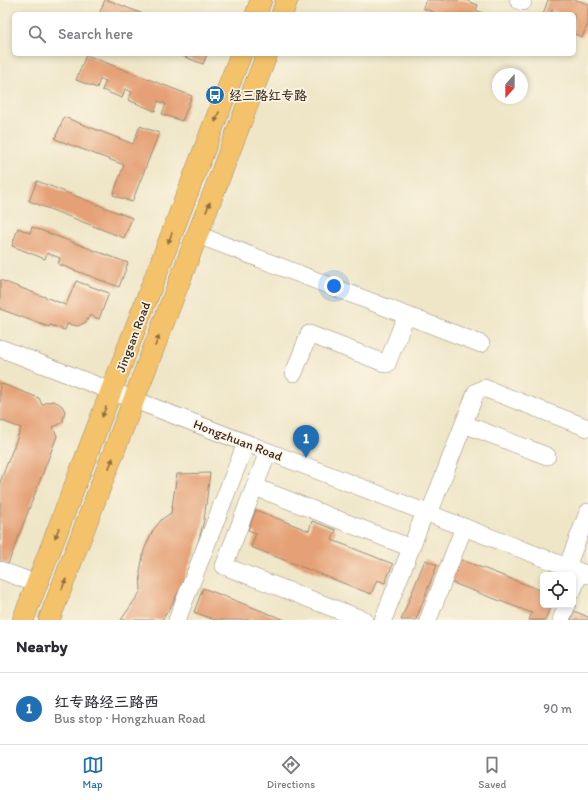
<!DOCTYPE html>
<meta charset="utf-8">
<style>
:root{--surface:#fff;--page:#f7f7f7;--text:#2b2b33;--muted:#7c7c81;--line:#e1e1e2;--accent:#1f6fb2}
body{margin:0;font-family:Itim,"LXGW WenKai TC",sans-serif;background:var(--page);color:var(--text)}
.controls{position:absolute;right:12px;bottom:12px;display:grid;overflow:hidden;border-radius:6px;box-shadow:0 2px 6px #0003}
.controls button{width:36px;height:36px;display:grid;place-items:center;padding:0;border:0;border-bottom:1px solid var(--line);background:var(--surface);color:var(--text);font:20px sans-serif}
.compass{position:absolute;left:492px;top:68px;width:36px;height:36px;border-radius:50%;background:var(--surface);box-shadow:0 2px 6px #0003;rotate:201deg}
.you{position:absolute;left:334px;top:286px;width:14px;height:14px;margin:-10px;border:3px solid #fff;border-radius:50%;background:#1a73e8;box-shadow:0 0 0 6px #1a73e833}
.badge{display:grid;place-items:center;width:26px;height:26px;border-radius:50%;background:var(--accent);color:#fff;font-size:13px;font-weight:700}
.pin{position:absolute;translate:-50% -33px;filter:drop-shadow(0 1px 2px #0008)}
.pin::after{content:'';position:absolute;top:21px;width:14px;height:12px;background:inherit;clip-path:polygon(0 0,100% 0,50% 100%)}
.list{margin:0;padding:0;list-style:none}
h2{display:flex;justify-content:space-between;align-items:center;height:52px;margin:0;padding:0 16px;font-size:17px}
h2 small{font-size:13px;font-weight:400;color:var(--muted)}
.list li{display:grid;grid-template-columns:26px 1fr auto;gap:12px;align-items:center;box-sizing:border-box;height:72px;padding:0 16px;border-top:1px solid var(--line)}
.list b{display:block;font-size:15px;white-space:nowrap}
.list p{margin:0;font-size:13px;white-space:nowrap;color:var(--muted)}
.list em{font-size:13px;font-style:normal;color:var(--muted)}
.icon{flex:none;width:22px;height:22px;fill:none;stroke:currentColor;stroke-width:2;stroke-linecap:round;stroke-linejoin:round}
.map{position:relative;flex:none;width:588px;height:620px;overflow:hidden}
.search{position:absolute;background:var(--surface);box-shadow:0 2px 6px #0003;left:12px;right:12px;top:12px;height:44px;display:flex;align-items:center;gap:10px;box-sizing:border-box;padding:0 14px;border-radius:6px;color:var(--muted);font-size:15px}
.sheet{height:124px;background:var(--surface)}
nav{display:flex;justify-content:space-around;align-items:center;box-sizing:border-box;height:56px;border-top:1px solid var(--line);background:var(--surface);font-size:11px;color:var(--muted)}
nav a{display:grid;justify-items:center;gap:2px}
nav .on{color:var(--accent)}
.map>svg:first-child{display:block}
.building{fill:#e5a074}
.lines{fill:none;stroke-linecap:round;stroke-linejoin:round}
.minor-casing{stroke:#958873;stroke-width:18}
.major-casing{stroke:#958873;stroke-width:22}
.minor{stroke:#fff;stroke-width:17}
.major{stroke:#f4c26a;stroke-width:21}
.oneway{fill:#8e6e40}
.labels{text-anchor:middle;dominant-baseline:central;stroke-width:3.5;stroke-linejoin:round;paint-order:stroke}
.poi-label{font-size:13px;font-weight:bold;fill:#3b2a1e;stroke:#fcf5e5;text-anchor:start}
.street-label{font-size:13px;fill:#3b2a1e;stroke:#fcf5e5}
</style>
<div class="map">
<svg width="588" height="620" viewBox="0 0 588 620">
<rect width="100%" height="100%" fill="#fcf5e5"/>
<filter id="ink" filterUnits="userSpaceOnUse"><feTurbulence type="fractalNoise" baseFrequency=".025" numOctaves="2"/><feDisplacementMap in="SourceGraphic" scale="8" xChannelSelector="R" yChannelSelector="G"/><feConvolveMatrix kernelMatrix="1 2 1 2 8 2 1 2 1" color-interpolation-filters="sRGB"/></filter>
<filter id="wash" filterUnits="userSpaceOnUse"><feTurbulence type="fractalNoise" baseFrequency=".012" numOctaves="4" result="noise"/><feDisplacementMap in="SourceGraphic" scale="16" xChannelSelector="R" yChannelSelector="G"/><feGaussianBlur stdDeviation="0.9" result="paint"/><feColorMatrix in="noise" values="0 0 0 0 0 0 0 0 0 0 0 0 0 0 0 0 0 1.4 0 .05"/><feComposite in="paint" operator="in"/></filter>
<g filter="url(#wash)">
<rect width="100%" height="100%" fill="#efe6c8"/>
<g id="blocks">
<g class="building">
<path d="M105,0H108L143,14H99Z"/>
<path d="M426,0H465L478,5L476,10L485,14H438L423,8Z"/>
<path d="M548,0H577L588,4V26H587L582,37L574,34V14H560L552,10L551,14H543Z"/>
<path d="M177,54H207L203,64Z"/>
<path d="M86,55L192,96L182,121L162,114L166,104L158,101L155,111L128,100L132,92L125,89L122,98L102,90L106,81L100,79L97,88L76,80Z"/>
<path d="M64,117L133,144L140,126L159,133L132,202L113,195L124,165L55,139Z"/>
<path d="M37,181L132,218L124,238L29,201Z"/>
<path d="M32,227L128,263L119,287L58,264L60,258L47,253L45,259L12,246L18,228L30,233Z"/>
<path d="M0,280L66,305L76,281L109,293L99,319L90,315L86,322L78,326L67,324L65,330L50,325L49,327L0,309Z"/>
<path d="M0,383L39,398L42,405L47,402L53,401L58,403L62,406L65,411L63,421L60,424L53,427L57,436L8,564L0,561V482L21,428L0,420Z"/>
<path d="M210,473L204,520L198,543L181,587L170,608L162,620H121L141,591L140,571L144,550L153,530L162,519L171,513L177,474Z"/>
<path d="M256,510L309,531L312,521L336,530L332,540L393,564L385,583L377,580L371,594L251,547L256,533L248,530Z"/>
<path d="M459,559L543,591V605H551L545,620H529L532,613L450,582Z"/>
<path d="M425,560L437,565L416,620H401Z"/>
<path d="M203,588L285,620H215L194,612Z"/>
<path d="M574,611L588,617V620H571Z"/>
</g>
</g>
</g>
<g filter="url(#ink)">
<use href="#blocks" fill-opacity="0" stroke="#958873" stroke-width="1"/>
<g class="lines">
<g class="minor-casing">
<g id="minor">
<path d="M518,0L523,2"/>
<path d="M198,235L481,344"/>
<path d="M0,348L588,575"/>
<path d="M294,373L309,334L387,364L406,316"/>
<path d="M464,424L547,456"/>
<path d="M268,452L224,566L364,620"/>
<path d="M255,487L411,548"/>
<path d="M429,514L476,392L484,388L588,428"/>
<path d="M567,567L588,512"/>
<path d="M0,570L37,584"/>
<path d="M573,590L580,572"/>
<path d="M177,620L246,443"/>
<path d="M383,620L425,512"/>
<path d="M428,620L464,527"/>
<path d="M561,620L567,605"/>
</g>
</g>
<g class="major-casing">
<g id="major">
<path d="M256,14L261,0"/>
<path d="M282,14L287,0"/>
<path d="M23,620L241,54"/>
<path d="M49,620L267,54"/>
</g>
</g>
<use href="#minor" class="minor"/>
<use href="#major" class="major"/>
</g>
<defs><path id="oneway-solid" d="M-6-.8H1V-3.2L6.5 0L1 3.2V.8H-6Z"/></defs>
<g class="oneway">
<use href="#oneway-solid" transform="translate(217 117) rotate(111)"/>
<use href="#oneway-solid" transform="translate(208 207) rotate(-69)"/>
<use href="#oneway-solid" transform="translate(170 238) rotate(111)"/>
<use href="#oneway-solid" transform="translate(157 341) rotate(-69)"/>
<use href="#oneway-solid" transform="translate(104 412) rotate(111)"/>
<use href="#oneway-solid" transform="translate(111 463) rotate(-69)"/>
<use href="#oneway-solid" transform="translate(57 533) rotate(111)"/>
<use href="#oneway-solid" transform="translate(64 584) rotate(-69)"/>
</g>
</g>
<defs>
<g id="bus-disc" transform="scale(1)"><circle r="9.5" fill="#1f6fb2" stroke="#fcf5e5"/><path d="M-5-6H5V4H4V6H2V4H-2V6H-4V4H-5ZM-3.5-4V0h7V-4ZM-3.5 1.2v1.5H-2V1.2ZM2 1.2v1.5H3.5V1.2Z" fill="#fff"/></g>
</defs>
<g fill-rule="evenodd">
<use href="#bus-disc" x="215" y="95"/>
</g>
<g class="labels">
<g class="poi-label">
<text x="229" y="95">经三路红专路</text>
</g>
<g class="street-label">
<text transform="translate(133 337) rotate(-69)">Jingsan Road</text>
<text transform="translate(238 440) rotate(21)">Hongzhuan Road</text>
</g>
</g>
</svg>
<div class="controls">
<button><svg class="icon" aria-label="locate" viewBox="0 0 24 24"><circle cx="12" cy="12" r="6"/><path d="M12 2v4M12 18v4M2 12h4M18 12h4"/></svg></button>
</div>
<svg class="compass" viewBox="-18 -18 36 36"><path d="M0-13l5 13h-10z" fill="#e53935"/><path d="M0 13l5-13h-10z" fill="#7c7c81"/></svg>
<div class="you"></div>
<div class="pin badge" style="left:306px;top:458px">1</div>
<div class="search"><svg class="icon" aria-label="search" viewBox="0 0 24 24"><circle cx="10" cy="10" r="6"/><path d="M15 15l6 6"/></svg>Search here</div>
</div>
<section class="sheet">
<h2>Nearby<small></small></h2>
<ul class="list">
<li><span class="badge">1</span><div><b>红专路经三路西</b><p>Bus stop · Hongzhuan Road</p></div><em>90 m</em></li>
</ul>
</section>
<nav>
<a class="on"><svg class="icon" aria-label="map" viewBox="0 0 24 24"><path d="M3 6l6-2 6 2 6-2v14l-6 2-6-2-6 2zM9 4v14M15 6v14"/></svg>Map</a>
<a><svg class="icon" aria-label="directions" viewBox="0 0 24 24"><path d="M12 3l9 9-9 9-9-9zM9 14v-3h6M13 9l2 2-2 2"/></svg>Directions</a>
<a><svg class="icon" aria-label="saved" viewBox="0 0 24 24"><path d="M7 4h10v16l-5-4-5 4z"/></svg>Saved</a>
</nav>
